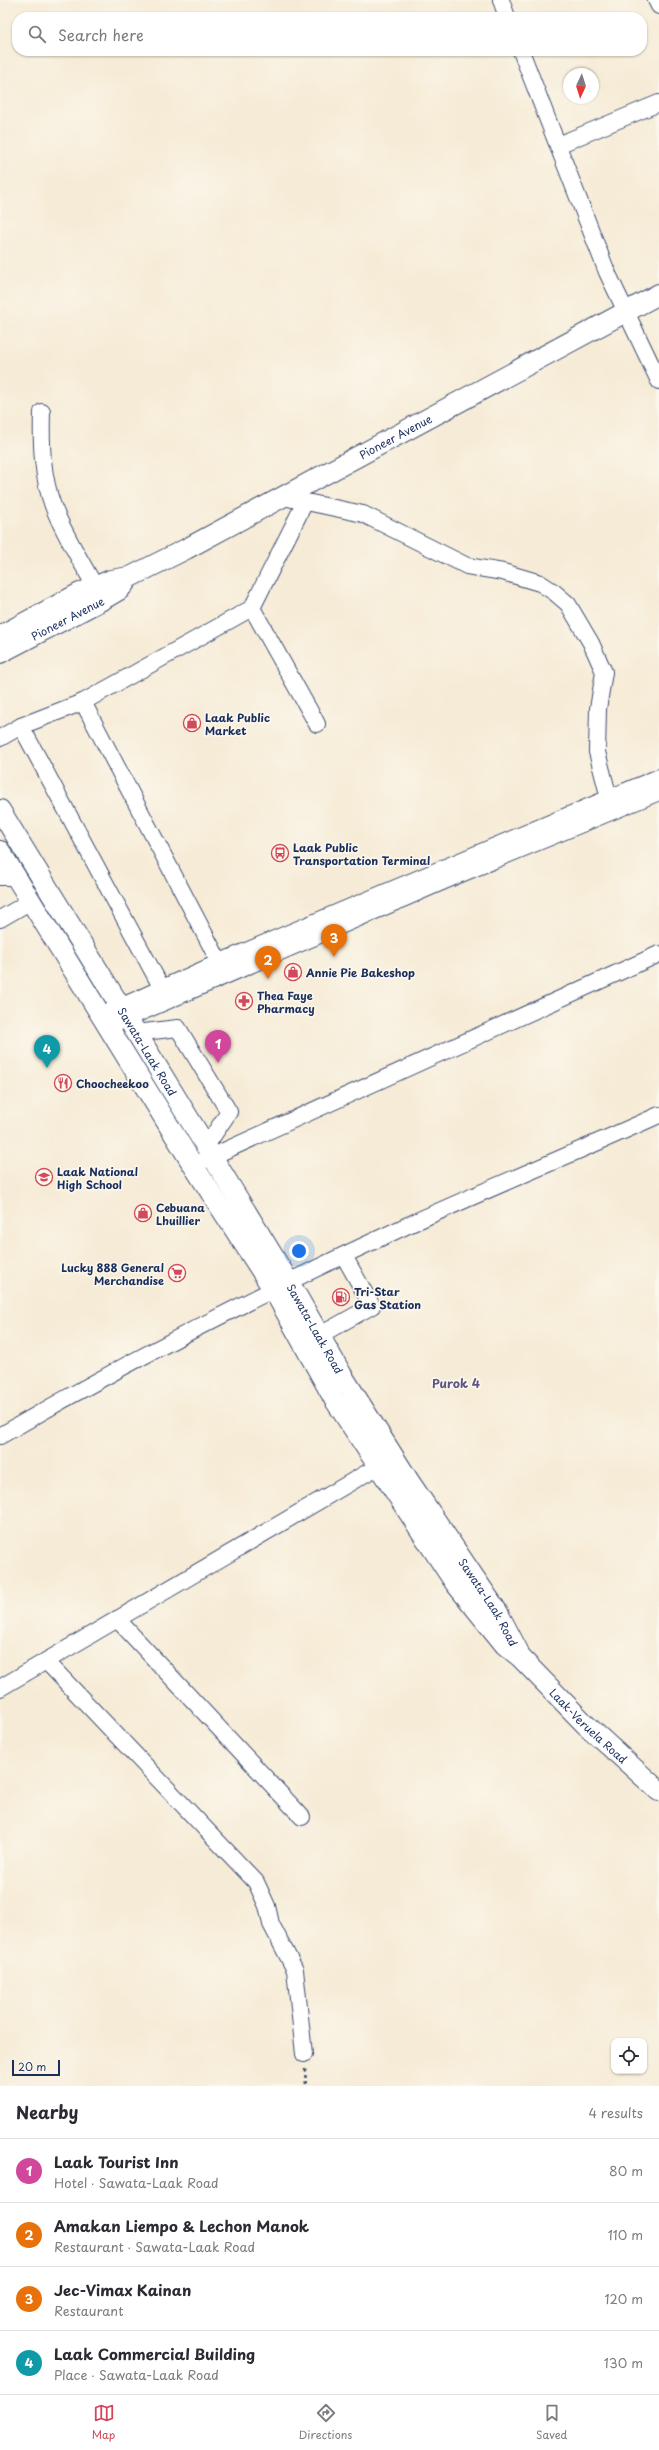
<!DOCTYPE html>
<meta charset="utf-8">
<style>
:root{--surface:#fff;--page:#f2f2f3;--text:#2b2b33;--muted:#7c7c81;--line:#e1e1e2;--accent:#d1495b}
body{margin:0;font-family:"Playpen Sans",sans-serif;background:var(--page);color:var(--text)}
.controls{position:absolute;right:12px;bottom:12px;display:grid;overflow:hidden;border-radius:8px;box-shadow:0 1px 3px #0004}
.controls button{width:36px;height:36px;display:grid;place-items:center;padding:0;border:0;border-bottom:1px solid var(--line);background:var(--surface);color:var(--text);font:20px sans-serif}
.compass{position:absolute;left:563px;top:68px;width:36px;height:36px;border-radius:50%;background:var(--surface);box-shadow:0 1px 3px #0004;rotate:184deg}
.scale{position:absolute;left:12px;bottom:10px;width:48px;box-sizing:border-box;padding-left:4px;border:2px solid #1b2f5e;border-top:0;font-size:11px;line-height:14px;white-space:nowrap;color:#1b2f5e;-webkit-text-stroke:3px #fbf7ec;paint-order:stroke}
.you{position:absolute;left:299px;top:1251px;width:14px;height:14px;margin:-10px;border:3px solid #fff;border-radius:50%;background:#1a73e8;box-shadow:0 0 0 6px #1a73e833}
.badge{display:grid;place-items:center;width:26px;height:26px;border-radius:50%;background:var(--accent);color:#fff;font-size:13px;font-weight:700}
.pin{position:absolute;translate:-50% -33px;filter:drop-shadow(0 1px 2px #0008)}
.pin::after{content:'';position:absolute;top:21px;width:14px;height:12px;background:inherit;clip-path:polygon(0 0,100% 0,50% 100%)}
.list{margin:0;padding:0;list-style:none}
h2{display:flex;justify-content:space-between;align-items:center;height:52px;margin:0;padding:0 16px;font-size:17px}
h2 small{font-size:13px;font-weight:400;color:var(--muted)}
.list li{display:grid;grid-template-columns:26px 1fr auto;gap:12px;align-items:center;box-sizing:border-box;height:64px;padding:0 16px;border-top:1px solid var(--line)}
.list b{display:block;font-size:15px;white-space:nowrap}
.list p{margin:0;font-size:13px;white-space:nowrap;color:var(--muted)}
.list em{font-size:13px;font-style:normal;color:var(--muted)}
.icon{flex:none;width:22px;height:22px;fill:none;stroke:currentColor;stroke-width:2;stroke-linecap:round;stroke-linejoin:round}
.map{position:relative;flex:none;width:659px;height:2086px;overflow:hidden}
.search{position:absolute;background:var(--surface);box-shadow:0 1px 3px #0004;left:12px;right:12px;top:12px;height:44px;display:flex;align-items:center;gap:10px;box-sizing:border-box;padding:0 14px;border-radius:16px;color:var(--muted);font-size:15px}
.sheet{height:308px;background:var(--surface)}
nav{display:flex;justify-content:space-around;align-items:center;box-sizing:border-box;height:56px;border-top:1px solid var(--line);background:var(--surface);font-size:11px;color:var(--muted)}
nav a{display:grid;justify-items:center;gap:2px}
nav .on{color:var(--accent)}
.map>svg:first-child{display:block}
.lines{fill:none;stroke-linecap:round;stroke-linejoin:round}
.minor-casing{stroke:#3c4b70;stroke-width:18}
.major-casing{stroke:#3c4b70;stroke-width:22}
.path{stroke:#3c4b70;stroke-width:2.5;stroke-dasharray:3 3;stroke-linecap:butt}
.minor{stroke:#fff;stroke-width:16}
.major{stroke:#fff;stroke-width:20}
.labels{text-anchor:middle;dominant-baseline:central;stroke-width:3.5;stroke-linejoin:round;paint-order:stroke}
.street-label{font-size:11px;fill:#1b2f5e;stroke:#fbf7ec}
.poi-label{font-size:11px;font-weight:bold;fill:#1b2f5e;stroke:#fbf7ec;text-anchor:start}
.neighbourhood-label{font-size:12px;font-weight:bold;fill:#5f5783;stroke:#fbf7ec}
</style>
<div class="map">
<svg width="659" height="2086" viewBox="0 0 659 2086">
<rect width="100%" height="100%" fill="#fbf7ec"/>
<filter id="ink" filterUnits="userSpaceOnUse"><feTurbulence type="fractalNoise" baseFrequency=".025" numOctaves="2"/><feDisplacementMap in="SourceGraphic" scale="8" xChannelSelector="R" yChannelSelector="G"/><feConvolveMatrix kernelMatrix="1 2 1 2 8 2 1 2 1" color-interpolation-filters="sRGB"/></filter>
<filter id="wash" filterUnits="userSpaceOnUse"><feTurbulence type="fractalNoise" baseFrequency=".012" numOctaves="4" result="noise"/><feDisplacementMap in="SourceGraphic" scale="16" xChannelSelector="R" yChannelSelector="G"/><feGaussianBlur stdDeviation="0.9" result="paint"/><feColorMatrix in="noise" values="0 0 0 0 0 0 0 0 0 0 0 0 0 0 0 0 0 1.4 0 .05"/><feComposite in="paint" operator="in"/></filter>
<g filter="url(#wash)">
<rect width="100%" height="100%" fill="#f6ebd6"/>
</g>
<g filter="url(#ink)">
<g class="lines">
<g class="minor-casing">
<g id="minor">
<path d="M501,0L507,17"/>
<path d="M656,0L659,6"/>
<path d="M521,51L607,272L659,381"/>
<path d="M558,145L659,103"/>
<path d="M42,412C41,444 42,476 53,506C65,537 85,567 100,596"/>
<path d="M283,497L363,514L467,566L503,572L540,583L554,592L568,604L591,643L604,672L598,709L597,752L609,798"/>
<path d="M252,608L317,724"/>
<path d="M83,702L224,971"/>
<path d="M21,726L166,996"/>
<path d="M0,738L21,726L83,702L252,608L305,502"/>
<path d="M0,877H16"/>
<path d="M0,919L31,901"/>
<path d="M100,1016L220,962L659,777"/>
<path d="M107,1027L456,876L659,792"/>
<path d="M136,1033L178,1028L229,1112L206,1146"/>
<path d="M202,1161L659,954"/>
<path d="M320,1335L372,1306L344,1256"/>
<path d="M0,1436C132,1359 267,1290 406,1226C490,1188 575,1153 659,1115"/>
<path d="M117,1619L302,1817"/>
<path d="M46,1661L256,1882L267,1906L271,1924L295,1970L304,2054"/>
<path d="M0,1688L387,1461"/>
</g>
</g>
<g class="major-casing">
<g id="major">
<path id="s1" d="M0,636L78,594L111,580L130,577L186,549L659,294"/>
<path id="s2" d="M0,653L102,600L119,590L125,583"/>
<path id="s3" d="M0,810L289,1282L342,1375L409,1481L497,1611L518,1651"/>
<path id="s4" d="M0,851L193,1165L273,1289L334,1399L455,1583L505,1645L521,1658L585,1724L659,1791"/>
</g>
</g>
<path class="path" d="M305,2069L306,2086"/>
<use href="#minor" class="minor"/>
<use href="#major" class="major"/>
</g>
</g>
<defs>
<g id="shop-ring" transform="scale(0.9)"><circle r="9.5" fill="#fbf7ec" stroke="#d1495b" stroke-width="1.5"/><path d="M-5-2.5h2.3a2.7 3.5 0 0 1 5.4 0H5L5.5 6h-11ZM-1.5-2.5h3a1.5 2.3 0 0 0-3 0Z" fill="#d1495b"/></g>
<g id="bus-ring" transform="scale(0.9)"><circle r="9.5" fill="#fbf7ec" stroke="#d1495b" stroke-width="1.5"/><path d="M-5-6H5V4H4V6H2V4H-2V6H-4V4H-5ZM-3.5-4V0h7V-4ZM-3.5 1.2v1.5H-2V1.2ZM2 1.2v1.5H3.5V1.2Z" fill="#d1495b"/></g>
<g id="pharmacy-ring" transform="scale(0.9)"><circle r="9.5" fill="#fbf7ec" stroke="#d1495b" stroke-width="1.5"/><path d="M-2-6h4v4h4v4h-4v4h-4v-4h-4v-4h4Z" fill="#d1495b"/></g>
<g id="restaurant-ring" transform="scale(0.9)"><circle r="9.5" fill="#fbf7ec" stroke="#d1495b" stroke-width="1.5"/><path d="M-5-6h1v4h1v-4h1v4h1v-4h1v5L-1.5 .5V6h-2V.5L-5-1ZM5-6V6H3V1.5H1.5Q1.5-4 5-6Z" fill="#d1495b"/></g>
<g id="school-ring" transform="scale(0.9)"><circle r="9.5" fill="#fbf7ec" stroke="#d1495b" stroke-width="1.5"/><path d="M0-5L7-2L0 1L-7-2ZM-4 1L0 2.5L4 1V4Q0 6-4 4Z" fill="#d1495b"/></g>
<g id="supermarket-ring" transform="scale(0.9)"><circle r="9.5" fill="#fbf7ec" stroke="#d1495b" stroke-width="1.5"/><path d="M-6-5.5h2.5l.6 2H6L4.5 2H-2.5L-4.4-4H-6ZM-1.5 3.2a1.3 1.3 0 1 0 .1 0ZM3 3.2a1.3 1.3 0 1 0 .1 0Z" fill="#d1495b"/></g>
<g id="fuel-ring" transform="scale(0.9)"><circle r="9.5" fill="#fbf7ec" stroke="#d1495b" stroke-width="1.5"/><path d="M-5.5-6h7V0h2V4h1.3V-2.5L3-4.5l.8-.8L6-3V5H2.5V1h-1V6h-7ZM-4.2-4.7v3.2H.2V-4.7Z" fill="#d1495b"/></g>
</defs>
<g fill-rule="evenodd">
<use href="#shop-ring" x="192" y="723"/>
<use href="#bus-ring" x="280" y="853"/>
<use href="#shop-ring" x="293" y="972"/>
<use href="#pharmacy-ring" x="244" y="1001"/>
<use href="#restaurant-ring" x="63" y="1083"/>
<use href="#school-ring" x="44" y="1177"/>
<use href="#shop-ring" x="143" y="1213"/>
<use href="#supermarket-ring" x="177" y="1273"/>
<use href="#fuel-ring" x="341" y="1297"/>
</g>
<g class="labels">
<g class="street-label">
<text stroke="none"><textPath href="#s1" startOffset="444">Pioneer Avenue</textPath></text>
<text stroke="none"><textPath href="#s2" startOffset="76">Pioneer Avenue</textPath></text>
<text stroke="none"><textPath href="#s3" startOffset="283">Sawata-Laak Road</textPath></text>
<text stroke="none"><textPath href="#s3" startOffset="607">Sawata-Laak Road</textPath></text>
<text stroke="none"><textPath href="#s3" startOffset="931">Sawata-Laak Road</textPath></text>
<text stroke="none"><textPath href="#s4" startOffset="1058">Laak-Veruela Road</textPath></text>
</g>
<g class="poi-label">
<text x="205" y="717">Laak Public<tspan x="205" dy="13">Market</tspan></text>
<text x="293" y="847">Laak Public<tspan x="293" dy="13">Transportation Terminal</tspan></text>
<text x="306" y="972">Annie Pie Bakeshop</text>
<text x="257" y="995">Thea Faye<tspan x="257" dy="13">Pharmacy</tspan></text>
<text x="76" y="1083">Choocheekoo</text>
<text x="57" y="1171">Laak National<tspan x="57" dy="13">High School</tspan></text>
<text x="156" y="1207">Cebuana<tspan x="156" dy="13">Lhuillier</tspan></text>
<text x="164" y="1267" text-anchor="end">Lucky 888 General<tspan x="164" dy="13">Merchandise</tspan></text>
<text x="354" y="1291">Tri-Star<tspan x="354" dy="13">Gas Station</tspan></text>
</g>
<g class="neighbourhood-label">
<text x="456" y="1383">Purok 4</text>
</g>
</g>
</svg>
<div class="controls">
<button><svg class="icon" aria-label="locate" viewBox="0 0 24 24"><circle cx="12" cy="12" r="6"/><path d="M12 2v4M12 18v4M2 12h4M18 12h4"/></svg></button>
</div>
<svg class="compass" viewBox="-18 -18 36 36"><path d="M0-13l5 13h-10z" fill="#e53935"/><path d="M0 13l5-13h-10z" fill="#7c7c81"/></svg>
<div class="scale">20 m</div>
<div class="you"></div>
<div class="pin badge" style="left:218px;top:1063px;background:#d1479c">1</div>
<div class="pin badge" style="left:268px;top:979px;background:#e8710a">2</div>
<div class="pin badge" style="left:334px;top:957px;background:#e8710a">3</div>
<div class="pin badge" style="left:47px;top:1068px;background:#0f9aa8">4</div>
<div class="search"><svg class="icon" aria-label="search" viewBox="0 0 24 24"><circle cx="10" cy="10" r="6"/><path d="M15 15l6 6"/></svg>Search here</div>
</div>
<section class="sheet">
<h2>Nearby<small>4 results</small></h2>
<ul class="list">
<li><span class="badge" style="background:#d1479c">1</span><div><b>Laak Tourist Inn</b><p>Hotel · Sawata-Laak Road</p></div><em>80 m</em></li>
<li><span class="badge" style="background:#e8710a">2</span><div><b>Amakan Liempo &amp; Lechon Manok</b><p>Restaurant · Sawata-Laak Road</p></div><em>110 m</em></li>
<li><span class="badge" style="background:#e8710a">3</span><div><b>Jec-Vimax Kainan</b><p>Restaurant</p></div><em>120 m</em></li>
<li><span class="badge" style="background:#0f9aa8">4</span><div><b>Laak Commercial Building</b><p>Place · Sawata-Laak Road</p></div><em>130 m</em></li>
</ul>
</section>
<nav>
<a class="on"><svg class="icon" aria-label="map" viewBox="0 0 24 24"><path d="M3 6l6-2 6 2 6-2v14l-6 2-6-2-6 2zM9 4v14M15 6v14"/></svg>Map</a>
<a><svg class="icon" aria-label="directions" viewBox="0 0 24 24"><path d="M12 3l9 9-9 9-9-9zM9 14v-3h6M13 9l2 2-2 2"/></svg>Directions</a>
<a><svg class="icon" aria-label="saved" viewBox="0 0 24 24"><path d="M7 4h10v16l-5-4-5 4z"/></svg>Saved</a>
</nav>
